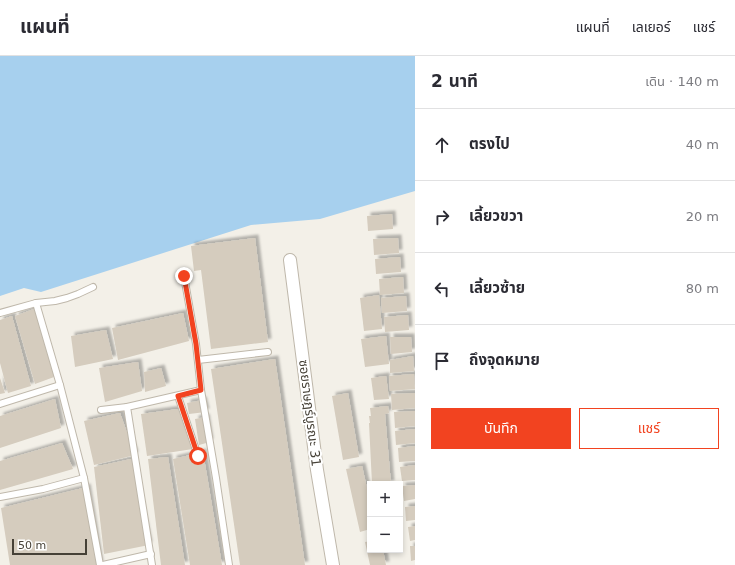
<!DOCTYPE html>
<html lang="th">
<meta charset="utf-8">
<style>
:root{--surface:#fff;--page:#f7f7f7;--text:#2b2b33;--muted:#7c7c81;--line:#e1e1e2;--accent:#f24320}
body{margin:0;font-family:"DejaVu Sans","Noto Sans Thai",sans-serif;background:var(--page);color:var(--text)}
.controls{position:absolute;right:12px;bottom:12px;display:grid;overflow:hidden;border-radius:0px;box-shadow:0 2px 6px #0003}
.controls button{width:36px;height:36px;display:grid;place-items:center;padding:0;border:0;border-bottom:1px solid var(--line);background:var(--surface);color:var(--text);font:20px sans-serif}
.scale{position:absolute;left:12px;bottom:10px;width:75px;box-sizing:border-box;padding-left:4px;border:2px solid #464137;border-top:0;font-size:11px;line-height:14px;white-space:nowrap;color:#464137;-webkit-text-stroke:3px #fff;paint-order:stroke}
.stop{position:absolute;width:12px;height:12px;margin:-9px;border:3px solid #f24320;border-radius:50%;background:#fff}
.stop.end{background:#f24320;border-color:#fff;box-shadow:0 1px 4px #0008}
.list{margin:0;padding:0;list-style:none}
h2{display:flex;justify-content:space-between;align-items:center;height:52px;margin:0;padding:0 16px;font-size:17px}
h2 small{font-size:13px;font-weight:400;color:var(--muted)}
.list li{display:grid;grid-template-columns:26px 1fr auto;gap:12px;align-items:center;box-sizing:border-box;height:72px;padding:0 16px;border-top:1px solid var(--line)}
.list b{display:block;font-size:15px;white-space:nowrap}
.list em{font-size:13px;font-style:normal;color:var(--muted)}
.actions{display:flex;gap:8px;padding:12px 16px}
.actions a{flex:1;padding:9px 0;border:1px solid var(--accent);border-radius:0px;text-align:center;font-size:14px;color:var(--accent)}
.actions .main{background:var(--accent);color:#fff}
.icon{flex:none;width:22px;height:22px;fill:none;stroke:currentColor;stroke-width:2;stroke-linecap:round;stroke-linejoin:round}
.map{position:relative;flex:none;width:415px;height:509px;overflow:hidden}
header{display:flex;align-items:center;gap:24px;box-sizing:border-box;height:56px;padding:0 20px;background:var(--surface);border-bottom:1px solid var(--line)}
header strong{font-size:19px}
nav{display:flex;gap:22px;margin-inline-start:auto;font-size:14px}
main{display:flex}
aside{flex:1;background:var(--surface)}
.map>svg:first-child{display:block}
.water{fill:#a7d0ee}
.building{fill:#d5ccbe;filter:url(#shadow)}
.lines{fill:none;stroke-linecap:round;stroke-linejoin:round}
.lane-casing{stroke:#bfb8ab;stroke-width:8}
.street-casing{stroke:#bfb8ab;stroke-width:14}
.lane{stroke:#fff;stroke-width:6}
.street{stroke:#fff;stroke-width:12}
.route{stroke:#f24320;stroke-width:5}
.labels{text-anchor:middle;dominant-baseline:central;stroke-width:4;stroke-linejoin:round;paint-order:stroke}
.street-label{font-size:13px;fill:#464137;stroke:#fff}
</style>
<header>
<strong>แผนที่</strong>
<nav><a>แผนที่</a><a>เลเยอร์</a><a>แชร์</a></nav>
</header>
<main>
<div class="map">
<svg width="415" height="509" viewBox="0 0 415 509">
<defs>
<filter id="shadow"><feDropShadow dx="3.5" dy="-3.5" stdDeviation="1" flood-color="#0004"/></filter>
</defs>
<rect width="100%" height="100%" fill="#f3f0e8"/>
<path class="water" d="M0,0H415V135L320,163L251,169L41,236L24,232L0,240Z"/>
<g class="building">
<path d="M392,158L393,173L368,175L367,160Z"/>
<path d="M255,182L268,286L211,293L201,214L194,215L191,190Z"/>
<path d="M398,182L399,197L374,199L373,183Z"/>
<path d="M400,201L401,216L376,218L375,203Z"/>
<path d="M403,221L404,237L380,239L379,223Z"/>
<path d="M379,239L382,273L364,275L360,242Z"/>
<path d="M406,240L407,255L382,257L381,242Z"/>
<path d="M34,253L54,321L35,328L15,260Z"/>
<path d="M183,257L189,285L118,304L112,272Z"/>
<path d="M408,259L409,274L385,276L384,261Z"/>
<path d="M12,260L31,330L8,337L0,307V264Z"/>
<path d="M106,274L113,303L75,311L71,280Z"/>
<path d="M386,280L389,308L365,311L361,283Z"/>
<path d="M390,281H411L412,296L391,298Z"/>
<path d="M413,300L414,315L390,317V304Z"/>
<path d="M275,303L305,509H240L211,313Z"/>
<path d="M138,306L142,335L105,346L99,312Z"/>
<path d="M161,312L166,330L145,336L144,316Z"/>
<path d="M414,318L415,333L390,335L389,320Z"/>
<path d="M386,320L389,343L374,344L371,322Z"/>
<path d="M0,322L5,337L0,338Z"/>
<path d="M348,337L359,401L343,404L332,340Z"/>
<path d="M415,337V352L392,354L391,338Z"/>
<path d="M55,343L61,372L0,392V360Z"/>
<path d="M203,344L206,356L189,358L187,347Z"/>
<path d="M388,350L389,357L385,358L391,428H372L369,367H370L369,360H371L370,352Z"/>
<path d="M178,353L193,393L147,400L141,358Z"/>
<path d="M415,355V370L395,372L394,356Z"/>
<path d="M120,357L135,399L94,409L84,365Z"/>
<path d="M206,361L210,386L199,389L195,363Z"/>
<path d="M415,373V387L396,389L395,375Z"/>
<path d="M62,387L73,413L0,434V405Z"/>
<path d="M415,390V405L399,406L398,392Z"/>
<path d="M203,396L222,509H190L173,403Z"/>
<path d="M168,401L185,509H161L148,403Z"/>
<path d="M131,403L149,489L104,498L94,411Z"/>
<path d="M415,409V424L402,425L400,411Z"/>
<path d="M362,410L370,446V473L360,476L346,413Z"/>
<path d="M415,429V443L404,445L402,430Z"/>
<path d="M87,431L100,509H10L1,452Z"/>
<path d="M415,450V464L406,465L405,451Z"/>
<path d="M415,470V484L410,485L408,471Z"/>
<path d="M370,485V494H383L386,509H370L365,486Z"/>
<path d="M410,490H415V504L411,505Z"/>
</g>
<g class="lines">
<g class="lane-casing">
<g id="lane">
<path d="M184,220L196,288L201,334"/>
<path d="M36,247L60,329L84,422L100,509"/>
<path d="M0,257L36,247L55,245L67,242L78,238L93,231"/>
<path d="M198,304L268,296"/>
<path d="M178,340L198,400"/>
<path d="M0,348L60,329"/>
<path d="M101,354L127,351"/>
<path d="M0,441L43,433L84,422"/>
<path d="M103,509L151,498"/>
<path d="M152,509L127,351L201,334L216,422L229,509"/>
</g>
</g>
<g class="street-casing">
<path id="street" d="M290,204L317,414L333,509"/>
</g>
<use href="#lane" class="lane"/>
<use href="#street" class="street"/>
</g>
<g class="lines">
<path class="route" d="M184,220L196,288L201,334L178,340L198,400"/>
</g>
<g class="labels">
<g class="street-label">
<text transform="translate(310 357) rotate(83)">ซอยราษฎร์บูรณะ 31</text>
</g>
</g>
</svg>
<div class="controls">
<button>+</button>
<button>−</button>
</div>
<div class="scale">50 m</div>
<div class="stop" style="left:198px;top:400px"></div>
<div class="stop end" style="left:184px;top:220px"></div>
</div>
<aside>
<h2>2 นาที<small>เดิน · 140 m</small></h2>
<ul class="list">
<li><svg class="icon" aria-label="ahead" viewBox="0 0 24 24"><path d="M12 20V5M6 11l6-6 6 6"/></svg><div><b>ตรงไป</b></div><em>40 m</em></li>
<li><svg class="icon" aria-label="right" viewBox="0 0 24 24"><path d="M7 20v-9h11M14 6l5 5-5 5"/></svg><div><b>เลี้ยวขวา</b></div><em>20 m</em></li>
<li><svg class="icon" aria-label="left" viewBox="0 0 24 24"><path d="M17 20v-9H6M10 6l-5 5 5 5"/></svg><div><b>เลี้ยวซ้าย</b></div><em>80 m</em></li>
<li><svg class="icon" aria-label="arrive" viewBox="0 0 24 24"><path d="M6 21V4h12l-3 4 3 4H6"/></svg><div><b>ถึงจุดหมาย</b></div></li>
</ul>
<div class="actions"><a class="main">บันทึก</a><a>แชร์</a></div>
</aside>
</main>
